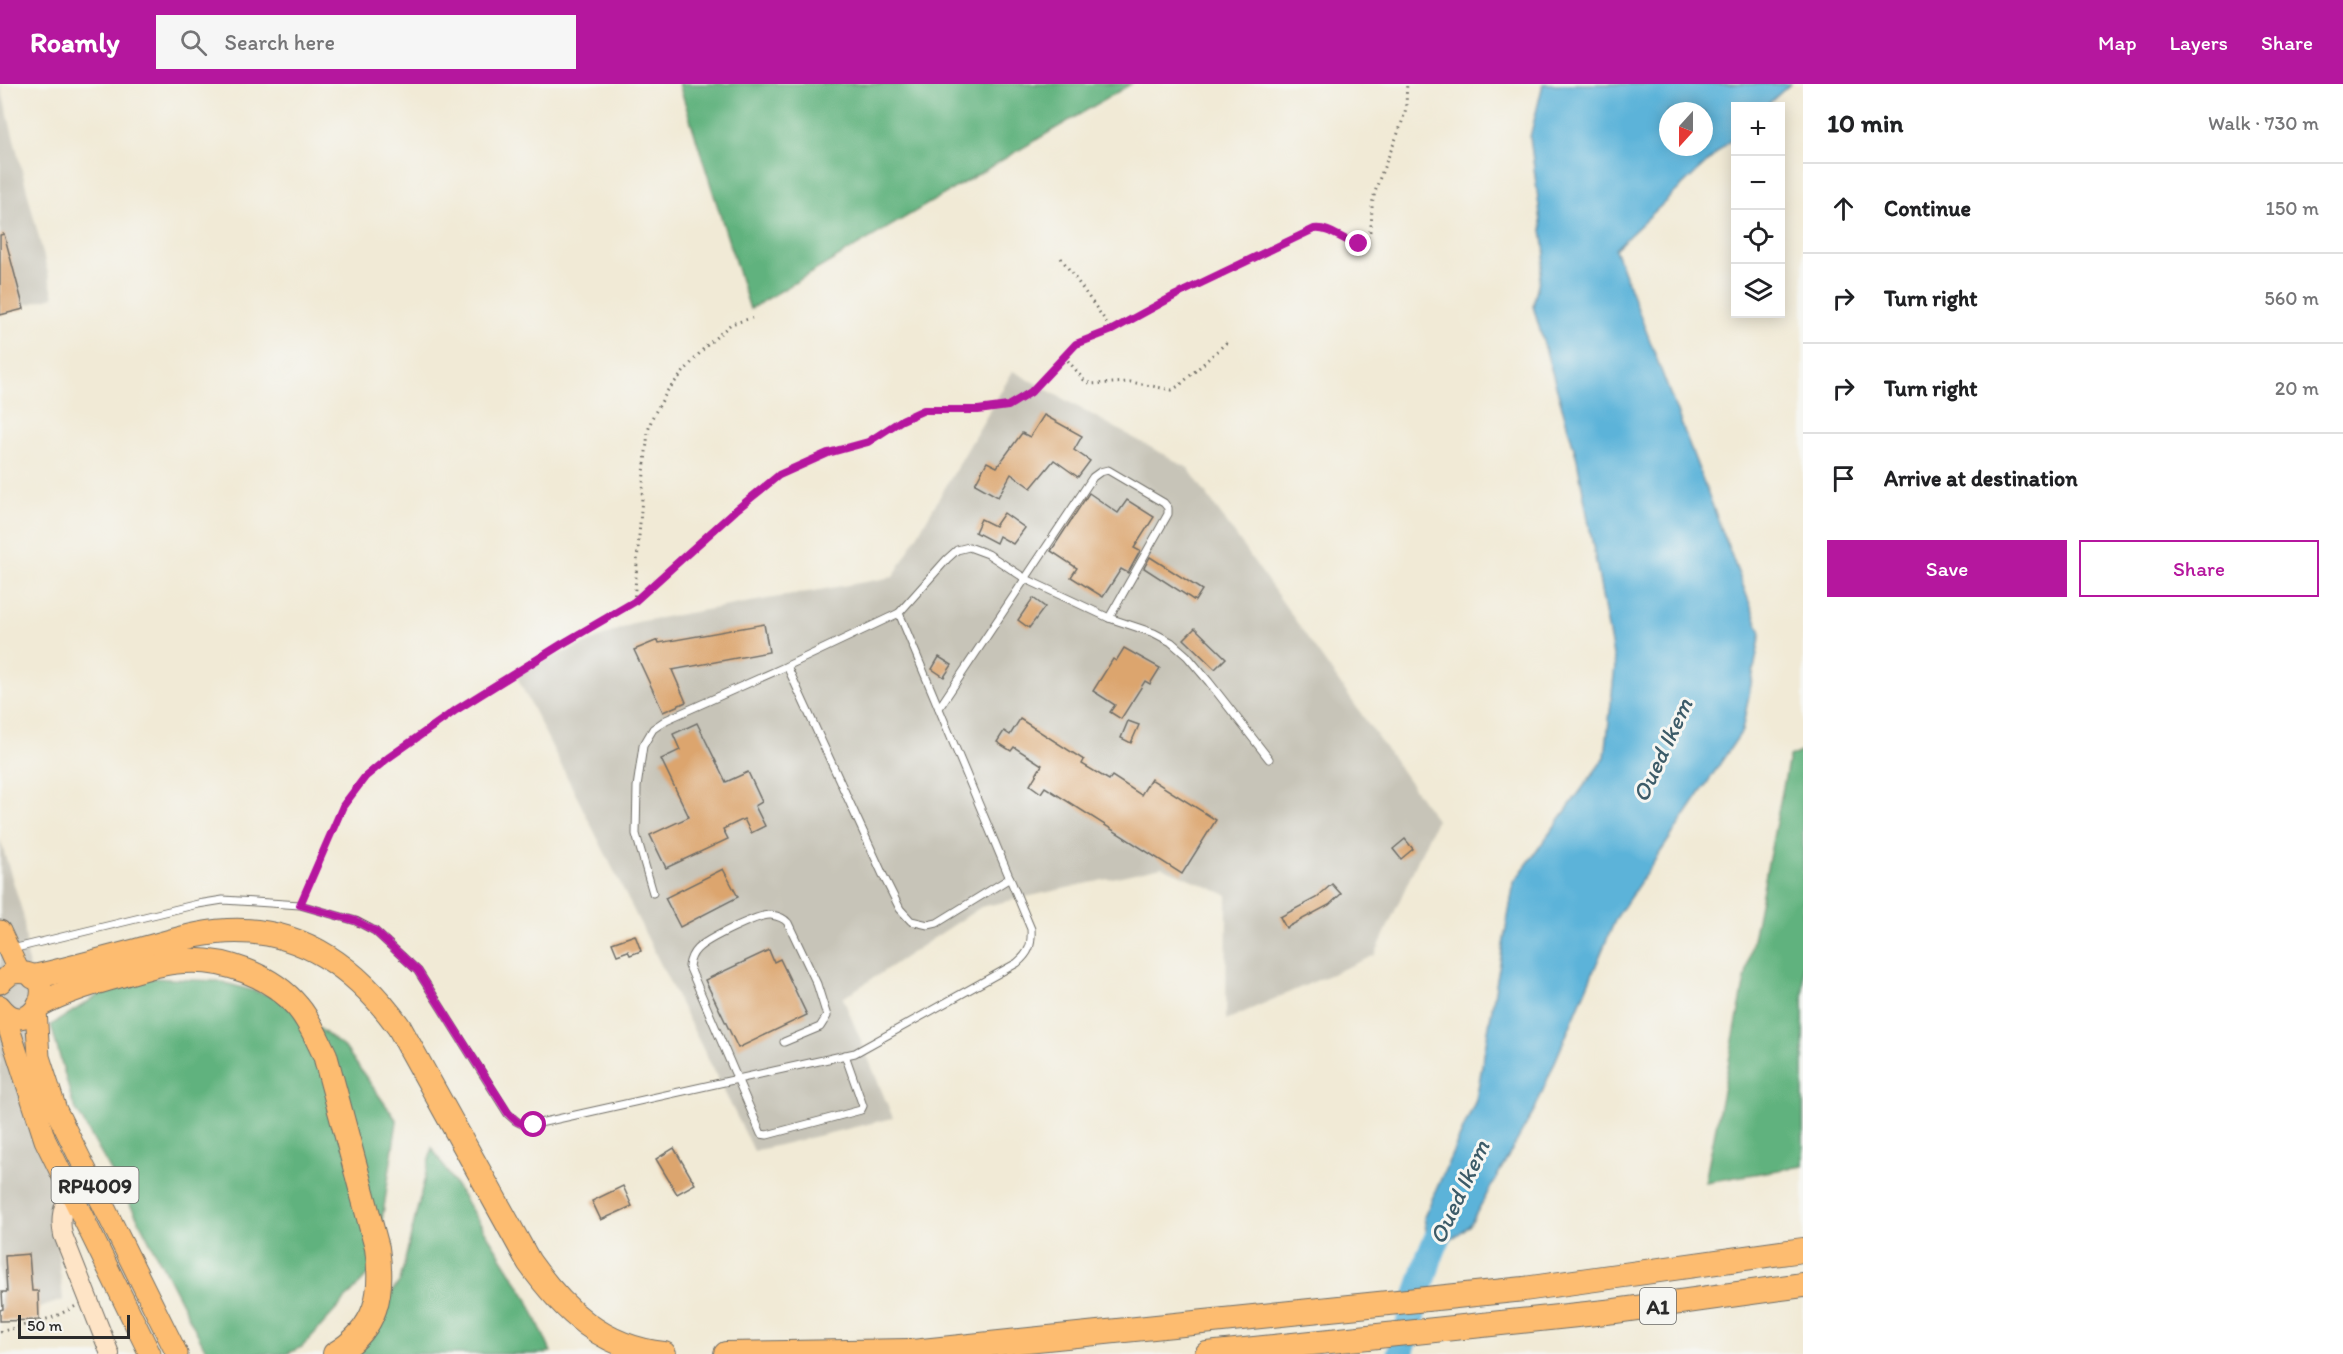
<!DOCTYPE html>
<meta charset="utf-8">
<style>
:root{--surface:#fff;--page:#f6f6f6;--text:#202124;--muted:#757577;--line:#e0e0e0;--accent:#b5179e}
body{margin:0;font-family:Itim,sans-serif;background:var(--page);color:var(--text)}
.controls{position:absolute;right:18px;top:18px;display:grid;overflow:hidden;border-radius:0px;box-shadow:0 3px 15px #0003}
.controls button{width:54px;height:54px;display:grid;place-items:center;padding:0;border:0;border-bottom:2px solid var(--line);background:var(--surface);color:var(--text);font:30px sans-serif}
.compass{position:absolute;left:1659px;top:18px;width:54px;height:54px;border-radius:50%;background:var(--surface);box-shadow:0 3px 15px #0003;rotate:201deg}
.scale{position:absolute;left:18px;bottom:15px;width:112px;box-sizing:border-box;padding-left:6px;border:3px solid #2b2b2b;border-top:0;font-size:16px;line-height:21px;white-space:nowrap;color:#2b2b2b;-webkit-text-stroke:4px #f6f6f2;paint-order:stroke}
.stop{position:absolute;width:18px;height:18px;margin:-14px;border:4px solid #b5179e;border-radius:50%;background:#fff}
.stop.end{background:#b5179e;border-color:#fff;box-shadow:0 2px 6px #0008}
.list{margin:0;padding:0;list-style:none}
h2{display:flex;justify-content:space-between;align-items:center;height:78px;margin:0;padding:0 24px;font-size:26px}
h2 small{font-size:20px;font-weight:400;color:var(--muted)}
.list li{display:grid;grid-template-columns:39px 1fr auto;gap:18px;align-items:center;box-sizing:border-box;height:90px;padding:0 24px;border-top:2px solid var(--line)}
.list b{display:block;font-size:22px;white-space:nowrap}
.list em{font-size:20px;font-style:normal;color:var(--muted)}
.actions{display:flex;gap:12px;padding:18px 24px}
.actions a{flex:1;padding:14px 0;border:2px solid var(--accent);border-radius:0px;text-align:center;font-size:21px;color:var(--accent)}
.actions .main{background:var(--accent);color:#fff}
.icon{flex:none;width:33px;height:33px;fill:none;stroke:currentColor;stroke-width:2;stroke-linecap:round;stroke-linejoin:round}
.map{position:relative;flex:none;width:1803px;height:1270px;overflow:hidden}
header{display:flex;align-items:center;gap:36px;box-sizing:border-box;height:84px;padding:0 30px;background:var(--accent);color:#fff}
header strong{font-size:28px}
nav{display:flex;gap:33px;margin-inline-start:auto;font-size:21px}
.search{width:420px;height:54px;background:var(--page);display:flex;align-items:center;gap:15px;box-sizing:border-box;padding:0 21px;border-radius:0px;color:var(--muted);font-size:22px}
main{display:flex}
aside{flex:1;background:var(--surface)}
.map>svg:first-child{display:block}
.industrial{fill:#c7c4b8}
.forest{fill:#61b27e;stroke:#466e54;stroke-width:1.5}
.water{fill:#5cb3d9;stroke:#446f82;stroke-width:1.5;fill-rule:evenodd}
.lines{fill:none;stroke-linecap:round;stroke-linejoin:round}
.river{stroke:#5cb3d9;stroke-width:27}
.building{fill:#dca56e}
.lane-casing{stroke:#706e67;stroke-width:9}
.secondary-casing{stroke:#706e67;stroke-width:20}
.primary-casing{stroke:#706e67;stroke-width:23}
.highway-casing{stroke:#706e67;stroke-width:26}
.path{stroke:#706e67;stroke-width:3;stroke-dasharray:1.5 4.5;stroke-linecap:butt}
.lane{stroke:#fff;stroke-width:7}
.secondary{stroke:#fee4c6;stroke-width:18}
.primary{stroke:#fdbc70;stroke-width:21}
.highway{stroke:#fdbc70;stroke-width:24}
.route{stroke:#b5179e;stroke-width:8}
.labels{text-anchor:middle;dominant-baseline:central;stroke-width:6;stroke-linejoin:round;paint-order:stroke}
.shield{fill:#f6f6f2;stroke:#686867;stroke-width:1.5}
.shield-label{font-size:21px;font-weight:bold;fill:#2b2b2b}
.water-label{font-size:24px;font-style:italic;fill:#3c5b68;stroke:#f6f6f2}
</style>
<header>
<strong>Roamly</strong>
<div class="search"><svg class="icon" aria-label="search" viewBox="0 0 24 24"><circle cx="10" cy="10" r="6"/><path d="M15 15l6 6"/></svg>Search here</div>
<nav><a>Map</a><a>Layers</a><a>Share</a></nav>
</header>
<main>
<div class="map">
<svg width="1803" height="1270" viewBox="0 0 1803 1270">
<rect width="100%" height="100%" fill="#f6f6f2"/>
<filter id="ink" filterUnits="userSpaceOnUse"><feTurbulence type="fractalNoise" baseFrequency=".0167" numOctaves="2"/><feDisplacementMap in="SourceGraphic" scale="12" xChannelSelector="R" yChannelSelector="G"/><feConvolveMatrix kernelMatrix="1 2 1 2 8 2 1 2 1" color-interpolation-filters="sRGB"/></filter>
<filter id="wash" filterUnits="userSpaceOnUse"><feTurbulence type="fractalNoise" baseFrequency=".008" numOctaves="4" result="noise"/><feDisplacementMap in="SourceGraphic" scale="24" xChannelSelector="R" yChannelSelector="G"/><feGaussianBlur stdDeviation="1.35" result="paint"/><feColorMatrix in="noise" values="0 0 0 0 0 0 0 0 0 0 0 0 0 0 0 0 0 1.4 0 .05"/><feComposite in="paint" operator="in"/></filter>
<g filter="url(#wash)">
<rect width="100%" height="100%" fill="#f1ead6"/>
<g class="industrial">
<path d="M0,0L54,213L0,228Z"/>
<path d="M1013,287L1188,384L1436,736L1375,871L1226,936L1227,811L1162,783L981,823L843,914L893,1034L754,1067L515,589L637,538L893,493Z"/>
<path d="M0,755L23,830L63,1216L0,1237Z"/>
</g>
<g class="forest">
<path d="M679,0H1131L750,225Z"/>
<path d="M1803,667V1082L1705,1098L1789,673Z"/>
<path d="M127,893L218,897L280,914L346,965L397,1037L375,1183L302,1263L286,1270H208L137,1133L73,1020L51,941Z"/>
<path d="M432,1064L526,1212L551,1268L539,1270H345L400,1197Z"/>
</g>
<path class="water" d="M1543,0H1790L1766,22H1736L1735,52L1615,165L1761,549L1742,647L1616,834L1535,1025L1469,1142L1430,1171L1424,1133L1476,1016L1514,798L1605,673L1615,582L1577,375L1533,222L1545,169L1530,53ZM1668,27H1704V63H1668Z"/>
<g class="lines">
<path class="river" d="M1400,1270L1430,1171L1445,1137"/>
</g>
<g id="blocks">
<g class="building">
<path d="M4,150L24,225L0,231V151Z"/>
<path d="M1044,331L1082,352L1074,366L1090,377L1078,393L1054,376L1031,404L1011,390L998,413L975,400L987,378L997,383L1022,349L1030,353Z"/>
<path d="M1089,409L1118,429L1127,416L1154,433L1134,464L1140,467L1128,489L1121,485L1103,513L1071,493L1077,484L1051,467Z"/>
<path d="M1004,429L1025,444L1013,460L999,452L996,459L975,448L981,435L995,442Z"/>
<path d="M1150,473L1202,506L1195,517L1144,484Z"/>
<path d="M1033,514L1045,523L1029,544L1018,536Z"/>
<path d="M764,540L769,568L672,586L686,618L663,628L634,566L658,556L659,559Z"/>
<path d="M1195,544L1226,574L1215,585L1184,555Z"/>
<path d="M1124,564L1160,584L1150,600L1145,597L1121,635L1110,628L1115,621L1093,607L1113,575L1116,577Z"/>
<path d="M939,573L952,581L944,593L932,585Z"/>
<path d="M1020,635L1084,676L1082,680L1109,696L1112,692L1141,711L1151,695L1216,736L1182,790L1045,703L1041,709L1030,701L1042,681L1014,663L1011,667L997,658L1004,647L1010,651Z"/>
<path d="M1128,637L1139,641L1131,659L1121,654Z"/>
<path d="M697,639L726,698L748,688L762,718L755,722L765,742L751,749L744,735L723,745L728,755L666,784L650,751L689,733L661,675L680,666L673,650Z"/>
<path d="M1405,755L1413,765L1401,775L1393,765Z"/>
<path d="M723,785L738,813L680,843L665,814Z"/>
<path d="M1332,800L1341,810L1329,821L1286,844L1280,833L1316,814Z"/>
<path d="M635,851L641,867L630,871L628,867L617,871L612,859Z"/>
<path d="M769,866L774,878L780,875L807,931L738,964L705,896Z"/>
<path d="M674,1064L695,1100L677,1110L656,1075Z"/>
<path d="M623,1102L632,1122L601,1136L592,1117Z"/>
<path d="M29,1170L32,1207H38L39,1236L0,1237V1226L3,1225L2,1208H7L5,1172Z"/>
</g>
</g>
</g>
<g filter="url(#ink)">
<use href="#blocks" fill-opacity="0" stroke="#706e67" stroke-width="1.5"/>
<g class="lines">
<g class="lane-casing">
<g id="lane">
<path d="M787,582L899,529L947,475L957,466L969,463L988,470L1026,495L1109,534L1154,549L1171,558L1187,572L1209,598L1269,675"/>
<path d="M939,624L1093,393L1100,388L1108,386L1164,419L1168,424V430L1109,534"/>
<path d="M653,809L636,750L637,703L643,662L653,645L666,636L787,582L883,791L900,825L911,837L928,841L937,839L1010,794"/>
<path d="M12,865L198,820L223,816L300,821L356,837L375,847L418,887L508,1030L516,1037L526,1042L855,969L1017,879C1029,869 1032,861 1031,845L899,529"/>
<path d="M784,958L820,943L827,932L817,900L788,839C784,834 778,832 771,831C758,830 707,855 697,865C692,870 690,875 689,882L761,1050L767,1051L861,1026L863,1022L845,971"/>
</g>
</g>
<g class="secondary-casing">
<path id="secondary" d="M71,1105C63,1122 59,1133 63,1151L110,1270"/>
</g>
<g class="primary-casing">
<g id="primary">
<path d="M0,847L19,888"/>
<path d="M0,899L12,889C68,881 32,964 0,922"/>
<path d="M3,926L45,1056L150,1270"/>
<path d="M36,926L39,973L56,1026L177,1270"/>
</g>
</g>
<g class="highway-casing">
<g id="highway">
<path d="M34,893C68,885 102,876 136,867C156,862 177,855 197,851C285,833 350,875 399,943L529,1178C563,1226 603,1264 664,1270"/>
<path d="M39,921C65,907 93,899 121,891C141,885 162,878 183,877C223,874 272,891 298,923C310,937 317,955 325,971L377,1164C384,1210 377,1245 335,1270"/>
<path d="M726,1270L910,1267"/>
<path d="M893,1270L1524,1205L1803,1166"/>
<path d="M1207,1270L1615,1227L1803,1201"/>
</g>
</g>
<g class="path">
<path d="M1061,174L1112,246"/>
<path d="M1064,272L1084,296L1091,300L1131,298L1172,306L1180,301L1227,258"/>
<path d="M634,518L643,400L648,347L652,334L668,306L705,263L731,240L752,234"/>
<path d="M304,811L343,722L365,693L388,674L456,626L562,559L634,518L736,426L779,391L828,369L868,358L902,336L924,326H978L1008,322L1031,308L1076,260L1112,246L1177,211L1314,145C1331,143 1349,164 1361,159C1375,154 1370,128 1373,116C1380,86 1397,58 1405,28C1407,19 1406,9 1407,0"/>
<path d="M0,1248L54,1233L76,1222"/>
</g>
<use href="#lane" class="lane"/>
<use href="#secondary" class="secondary"/>
<use href="#primary" class="primary"/>
<use href="#highway" class="highway"/>
</g>
</g>
<g class="lines" filter="url(#ink)">
<path class="route" d="M534,1041C522,1042 516,1038 508,1029L418,887L375,847L356,837L300,821L343,722L365,693L388,674L456,626L562,560L634,518L736,426L779,391L828,369L868,358L902,336L924,326H978L1008,322L1031,308L1076,260L1112,246L1176,211L1314,145C1332,143 1342,158 1359,160"/>
</g>
<g class="labels">
<g class="shield">
<rect x="51.5" y="1083" width="87" height="36" rx="4.5"/>
<rect x="1640" y="1204" width="36" height="36" rx="4.5"/>
</g>
<g class="shield-label">
<text x="95" y="1101">RP4009</text>
<text x="1658" y="1222">A1</text>
</g>
<g class="water-label">
<text transform="translate(1662 666) rotate(-65)">Oued Ikem</text>
<text transform="translate(1459 1108) rotate(-65)">Oued Ikem</text>
</g>
</g>
</svg>
<div class="controls">
<button>+</button>
<button>−</button>
<button><svg class="icon" aria-label="locate" viewBox="0 0 24 24"><circle cx="12" cy="12" r="6"/><path d="M12 2v4M12 18v4M2 12h4M18 12h4"/></svg></button>
<button><svg class="icon" aria-label="layers" viewBox="0 0 24 24"><path d="M12 4l9 5-9 5-9-5zM3 14l9 5 9-5"/></svg></button>
</div>
<svg class="compass" viewBox="-18 -18 36 36"><path d="M0-13l5 13h-10z" fill="#e53935"/><path d="M0 13l5-13h-10z" fill="#757577"/></svg>
<div class="scale">50 m</div>
<div class="stop" style="left:534px;top:1041px"></div>
<div class="stop end" style="left:1359px;top:160px"></div>
</div>
<aside>
<h2>10 min<small>Walk · 730 m</small></h2>
<ul class="list">
<li><svg class="icon" aria-label="ahead" viewBox="0 0 24 24"><path d="M12 20V5M6 11l6-6 6 6"/></svg><div><b>Continue</b></div><em>150 m</em></li>
<li><svg class="icon" aria-label="right" viewBox="0 0 24 24"><path d="M7 20v-9h11M14 6l5 5-5 5"/></svg><div><b>Turn right</b></div><em>560 m</em></li>
<li><svg class="icon" aria-label="right" viewBox="0 0 24 24"><path d="M7 20v-9h11M14 6l5 5-5 5"/></svg><div><b>Turn right</b></div><em>20 m</em></li>
<li><svg class="icon" aria-label="arrive" viewBox="0 0 24 24"><path d="M6 21V4h12l-3 4 3 4H6"/></svg><div><b>Arrive at destination</b></div></li>
</ul>
<div class="actions"><a class="main">Save</a><a>Share</a></div>
</aside>
</main>
